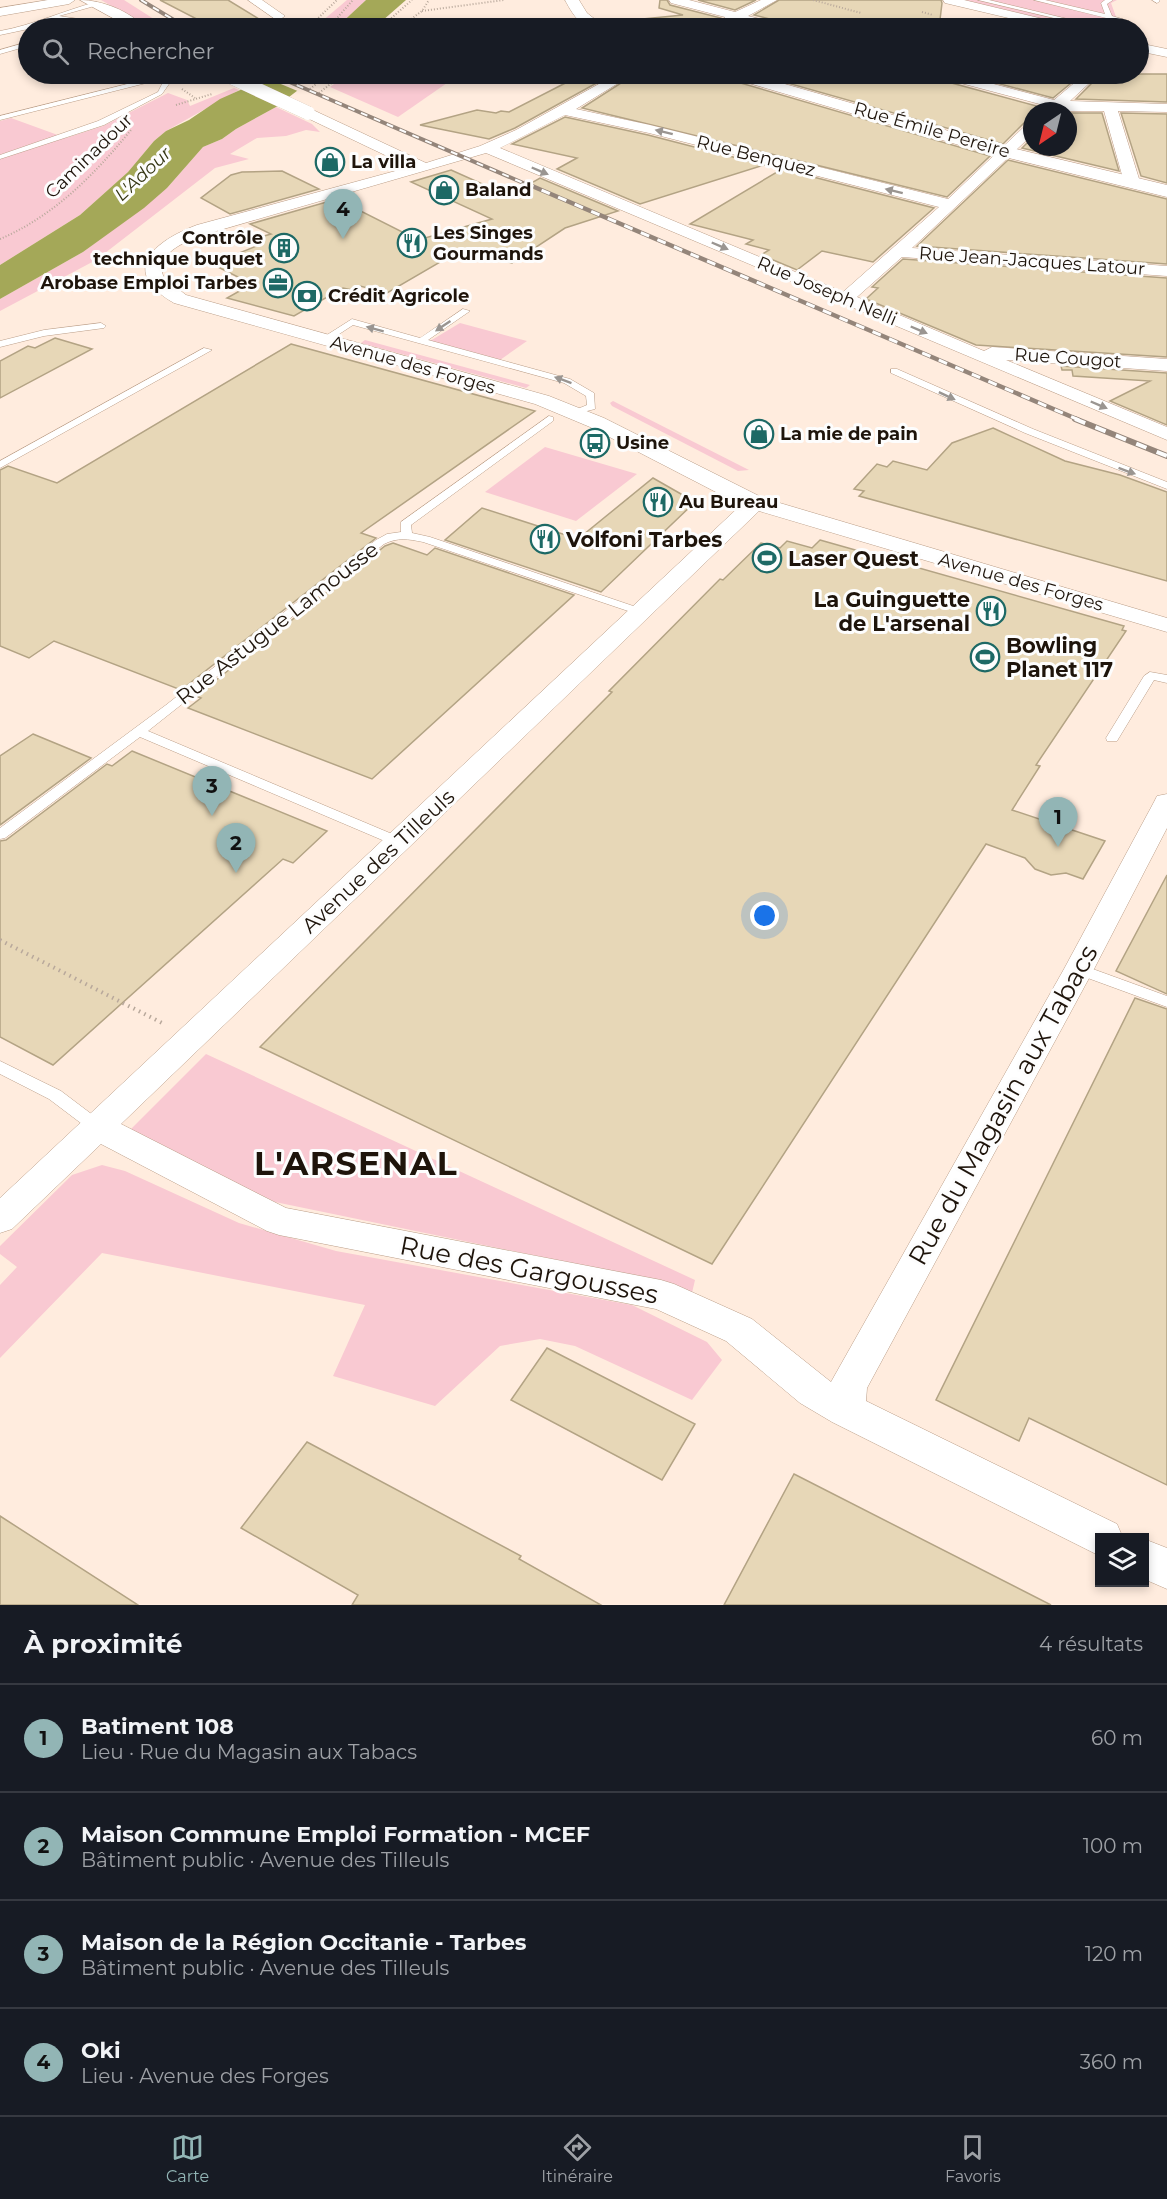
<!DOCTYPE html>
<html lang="fr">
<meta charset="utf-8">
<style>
:root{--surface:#171b24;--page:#242831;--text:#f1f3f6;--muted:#9ea1a6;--line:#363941;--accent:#92b5b5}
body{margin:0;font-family:Montserrat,sans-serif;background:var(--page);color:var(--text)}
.controls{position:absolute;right:18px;bottom:18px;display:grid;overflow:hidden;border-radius:0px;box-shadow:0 3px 9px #0003}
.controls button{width:54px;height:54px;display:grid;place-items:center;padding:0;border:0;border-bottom:2px solid var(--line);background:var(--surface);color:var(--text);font:30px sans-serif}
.compass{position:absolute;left:1023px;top:102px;width:54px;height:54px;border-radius:50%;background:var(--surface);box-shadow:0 3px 9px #0003;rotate:215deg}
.you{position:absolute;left:765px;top:916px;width:21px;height:21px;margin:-15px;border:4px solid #fff;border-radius:50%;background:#1a73e8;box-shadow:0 0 0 9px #1a73e833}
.badge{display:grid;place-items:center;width:39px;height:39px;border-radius:50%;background:var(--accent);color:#111;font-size:20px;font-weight:700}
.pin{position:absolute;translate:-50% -50px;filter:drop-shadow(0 2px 3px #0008)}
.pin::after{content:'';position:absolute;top:32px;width:21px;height:18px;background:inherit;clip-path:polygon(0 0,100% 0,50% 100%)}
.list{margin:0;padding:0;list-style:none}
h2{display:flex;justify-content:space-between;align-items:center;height:78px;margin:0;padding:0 24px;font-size:26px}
h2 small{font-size:20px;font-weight:400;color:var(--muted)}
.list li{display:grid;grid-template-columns:39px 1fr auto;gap:18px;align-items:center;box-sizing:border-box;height:108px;padding:0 24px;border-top:2px solid var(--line)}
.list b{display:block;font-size:22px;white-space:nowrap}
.list p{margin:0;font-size:20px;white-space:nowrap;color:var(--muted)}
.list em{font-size:20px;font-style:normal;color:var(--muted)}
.icon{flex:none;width:33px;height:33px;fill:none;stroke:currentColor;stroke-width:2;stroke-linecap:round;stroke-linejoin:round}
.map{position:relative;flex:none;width:1167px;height:1605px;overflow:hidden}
.search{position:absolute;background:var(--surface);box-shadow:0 3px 9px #0003;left:18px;right:18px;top:18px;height:66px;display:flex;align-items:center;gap:15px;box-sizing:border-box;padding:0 21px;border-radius:33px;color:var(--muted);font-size:22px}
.sheet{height:510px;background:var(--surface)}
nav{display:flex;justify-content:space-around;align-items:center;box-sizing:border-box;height:84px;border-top:2px solid var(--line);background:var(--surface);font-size:16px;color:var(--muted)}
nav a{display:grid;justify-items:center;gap:3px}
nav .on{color:var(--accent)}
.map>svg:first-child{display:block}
.green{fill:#f9c9d2}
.water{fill:#a4a858}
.pier{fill:#ffecde}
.building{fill:#e7d7b7;stroke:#b3a384;stroke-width:1.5}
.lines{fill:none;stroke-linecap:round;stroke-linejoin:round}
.service-casing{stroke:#bb9e88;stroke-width:1}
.minor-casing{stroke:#bb9e88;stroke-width:1}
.primary-casing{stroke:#bb9e88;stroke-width:1}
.path-far1{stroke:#b8a89b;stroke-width:2;stroke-dasharray:1 2;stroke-linecap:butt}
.path{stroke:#b8a89b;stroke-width:4;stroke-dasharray:1.5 4.5;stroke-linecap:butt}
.service{fill:#fff;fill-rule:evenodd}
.minor{fill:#fff;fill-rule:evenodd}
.primary{fill:#fff;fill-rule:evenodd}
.rail-far2-casing{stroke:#94857a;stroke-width:4}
.rail-far1-casing{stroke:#94857a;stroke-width:4.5}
.rail-casing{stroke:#94857a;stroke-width:6}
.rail-far2{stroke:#fdfdfd;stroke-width:2;stroke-dasharray:7;stroke-linecap:butt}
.rail-far1{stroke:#fdfdfd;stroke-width:3;stroke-dasharray:9;stroke-linecap:butt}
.rail{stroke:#fdfdfd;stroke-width:4;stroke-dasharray:11;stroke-linecap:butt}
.minor-bridge-casing{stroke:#bb9e88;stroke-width:14;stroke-linecap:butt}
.minor-bridge{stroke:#fff;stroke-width:14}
.oneway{fill:#9a9591}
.labels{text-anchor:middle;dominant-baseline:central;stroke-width:6;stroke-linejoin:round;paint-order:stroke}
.far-street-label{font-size:18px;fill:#1e140b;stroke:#fdfdfd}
.far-poi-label{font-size:18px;font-weight:bold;fill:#1e140b;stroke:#fdfdfd;text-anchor:start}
.far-water-label{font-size:18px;font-style:italic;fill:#353613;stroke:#fdfdfd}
.poi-label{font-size:21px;font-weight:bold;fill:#1e140b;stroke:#fdfdfd;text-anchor:start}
.street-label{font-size:21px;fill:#1e140b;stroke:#fdfdfd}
.near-street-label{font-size:26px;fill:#1e140b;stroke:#fdfdfd}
.near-district-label{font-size:33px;font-weight:bold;letter-spacing:1.5px;fill:#1e140b;stroke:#fdfdfd}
</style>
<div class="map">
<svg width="1167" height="1605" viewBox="0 0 1167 1605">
<rect width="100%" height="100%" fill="#ffecde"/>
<g class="green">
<path d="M101,0H124L168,28H150Z"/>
<path d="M347,0H366L336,28H314Z"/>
<path d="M963,0H1117L1111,3L1120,28H1081Z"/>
<path d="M348,74H460L398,117L330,87Z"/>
<path d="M234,88L239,90L166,131L154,141L128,172L80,215L0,265V121L11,118L66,138L103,126L168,93L187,100L190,106Z"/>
<path d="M276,107L312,124L320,132L306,130L286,136L257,138L230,154L249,159L215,168L96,260L0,311V299L83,252L167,188L203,147L222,139L236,129Z"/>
<path d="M460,323L527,341L500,360L430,341Z"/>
<path d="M365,340L530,385L526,388L361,343Z"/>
<path d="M613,401L749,470L738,471L612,406L610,403Z"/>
<path d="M545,447L637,474L576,521L485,492Z"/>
<path d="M206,1054L695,1280L692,1293L649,1279L275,1202L129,1131Z"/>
<path d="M102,1165L125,1171L239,1223L336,1251L632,1305L707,1342L722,1360L692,1400L575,1346L540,1339L500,1346L435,1406L333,1376L365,1305L102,1253L0,1358V1285L17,1267L0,1254V1246L72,1175Z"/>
</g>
<g class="water">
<path d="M366,0H406L374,28H336Z"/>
<path d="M276,74H319L276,107L236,129L222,139L203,147L167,188L144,208L83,252L0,299V265L80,215L128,172L154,141L166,131L189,120L220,99Z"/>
</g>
<path class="pier" d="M270,74H300L315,80L300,92L264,77Z"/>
<g class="building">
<path d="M160,0H228L259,19L212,27Z"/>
<path d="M660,0H667L670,5L721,18L722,22L728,26L743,25L763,28H616L611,22L683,15L659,8Z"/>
<path d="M698,0H756L735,10Z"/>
<path d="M779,0H941L942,3L939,28H788L785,23L754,15Z"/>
<path d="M575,74H613L515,128L489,139L420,125L477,110L496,113L501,111L509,112L581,75Z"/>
<path d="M635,74H724L727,79L990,156L947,197L582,108Z"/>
<path d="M756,74H934L937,79L1044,108L1043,111H1032V121L1025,122L1003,144Z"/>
<path d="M963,74H1082L1053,98Z"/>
<path d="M1101,74H1167V102L1076,99Z"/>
<path d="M1068,113H1102L1119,171L1022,148L1032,138V147H1068Z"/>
<path d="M1121,113L1167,114V183L1141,176Z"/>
<path d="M565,117L648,135L764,165L640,204L557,169L577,158L512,144Z"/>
<path d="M1008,160L1167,199V264L917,246Z"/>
<path d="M782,169L934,208L873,262L822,251L797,270L761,255L769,250L746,244L753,240L690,224Z"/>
<path d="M451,170L509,196L540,178L618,211L565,228L512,263L459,251L387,293L360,286L352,290L343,288L294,316L227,298L252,284L212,264L259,245L250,240L271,234L250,224L337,199L418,240L492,219L411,182Z"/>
<path d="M282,171L319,189L230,214L201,198L231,175L242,172Z"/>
<path d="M903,259L1167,278V357L976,345L866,299L878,288L872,287Z"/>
<path d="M55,338L92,349L0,398V361L28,346L35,348Z"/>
<path d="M291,344L535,411L361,533L376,538L181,690L54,641L29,658L0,646V470L8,466L57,483Z"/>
<path d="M1061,366L1167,373V425L1110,401L1150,381L1073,376L1072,370H1062Z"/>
<path d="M993,428L1065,461L1120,475L1167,492V581L859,496L864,491L854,489L877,464L887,467L893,461L927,470L952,443Z"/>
<path d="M653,478L695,502L601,592L445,540L482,508L578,539Z"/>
<path d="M820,540L1124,626L1122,630L1126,631L1036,765L1040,766L1012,810L1105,841L1083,879L1066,873L1051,875L1035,869L1025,858L986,844L712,1264L260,1047L612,692L609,691L720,579L723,580L761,543L780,548L787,541L812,548Z"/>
<path d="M393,543L427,555L435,548L574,595L372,779L188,708L201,698L196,696L385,546Z"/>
<path d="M33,734L91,758L0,825V756Z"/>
<path d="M132,751L327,831L293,863L283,859L53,1065L0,1037V841L6,840L107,764L112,766Z"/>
<path d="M1167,875V994L1116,971Z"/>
<path d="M1135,998L1167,1009V1485L1029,1418L1019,1441L936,1400Z"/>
<path d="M547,1348L695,1424L662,1480L511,1400Z"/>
<path d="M307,1442L521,1556L519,1559L601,1605H352L358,1595L241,1528Z"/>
<path d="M794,1474L1051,1605H724Z"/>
<path d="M0,1516L138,1605H0Z"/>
</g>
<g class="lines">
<g class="service-casing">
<g id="service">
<path d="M978,0H989L1105,28H1096Z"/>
<path d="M1034,0H1045L1105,14L1101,3L1105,0H1113L1107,4L1112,16L1129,21L1126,23L1113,20L1116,28H1110L1106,18Z"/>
<path d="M1152,0H1159L1160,1L1157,3Z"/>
<path d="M96,2L98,5L59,16L79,19L95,28H88L76,22L55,18L33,28L0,35V31C33,25 63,11 96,2Z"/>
<path d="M135,24L133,27L108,28L111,26Z"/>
<path d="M28,42V46L0,54V50Z"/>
<path d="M167,74H176L164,78L169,84L162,94L104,125L0,159V155L98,121L158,92L162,84L158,80L0,120V116Z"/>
<path d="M463,309L470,311L428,340L570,379L594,393L595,409L575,414V410L587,405L586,396L564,383L353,325L327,342L319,340L352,319L420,338Z"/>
<path d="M101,323L106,326L104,328L44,336L0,347V341L44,330Z"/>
<path d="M204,348L212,350L0,468V461Z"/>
<path d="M891,369H897L1033,429L1167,482V489L1025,433L891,373Z"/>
<path d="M549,416L553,417V421L411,525L412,533L430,537L645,610L647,612L645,614H637L423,542C408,539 398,537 384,544L148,731L404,839L406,842L404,845H394L140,737L5,838L0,839V828L166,705L376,540L387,534L401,532V522Z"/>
<path d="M1150,672L1167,675V683L1154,680L1117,741H1107L1106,738L1144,676Z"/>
<path d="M1079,964L1167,996V1007L1074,973L1071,969L1074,965Z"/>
<path d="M0,1061L61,1091L102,1122L104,1126L102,1130L96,1132L90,1130L49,1099L0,1074Z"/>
</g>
</g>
<g class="minor-casing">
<g id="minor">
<path d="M48,0H75L69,4L0,16V8Z"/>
<path d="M80,0C102,0 130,11 145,28H131Z"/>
<path d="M248,0H262L285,16L279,20L275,19Z"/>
<path d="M669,0H689L735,12L761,0H777L748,16L784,25L786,28C765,30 748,19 729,24L723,20L725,17L671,3Z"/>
<path d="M943,0H964L1068,25L1070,28H1051L945,3Z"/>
<path d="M1138,43L1167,49V57L1138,51Z"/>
<path d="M617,74H633L576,109L650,125L948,199L1027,124L1032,123V135L912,248L1167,266V276L902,257L857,297L984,351L992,347L1167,359V371L1006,360L1167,427V440L486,153L196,237C179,245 154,256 164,278L186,295L549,396L604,418L763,498L1167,618V632L759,511L121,1124L286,1208L661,1280L674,1284L752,1319L831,1382L1064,969L1154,802L1157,796L1167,794V828L1094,969L867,1388L866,1401L1117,1524L1123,1538H1100V1556L832,1422L800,1403L726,1341L656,1309L279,1235L267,1231L101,1144L12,1229L0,1233V1198L741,505L590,427L535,404L174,303C118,271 154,241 197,225L410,167L303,116L301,113L303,110H313L426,163L480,146L516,130ZM565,115L649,133L939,207L843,292L500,148Z"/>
<path d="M936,74H956L1054,100L1085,74H1099L1070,101L1167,104V112L1118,111L1140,182L1132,187L1124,182L1104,111H1045L1047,106L938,77Z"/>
<path d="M1144,1539L1167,1548V1589L1144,1579Z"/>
</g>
</g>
<g class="primary-casing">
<g id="primary">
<path d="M565,0H579L587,13L606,28C583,30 575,19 565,0Z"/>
<path d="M726,74H750L987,142L1167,185V197L976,150L728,77Z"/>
</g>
</g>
<g class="path-far1">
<path d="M813,0L861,13"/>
<path d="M422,11L504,0"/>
<path d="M922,12L933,15"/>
<path d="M297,19L314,22L308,28"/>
<path d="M314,22L337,0"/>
<path d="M323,28L338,17L353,0"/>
<path d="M380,28L412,0"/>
<path d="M399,28L422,11L429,0"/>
<path d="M182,89L195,98"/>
<path d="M310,89L328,74"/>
<path d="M319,93L343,74"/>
<path d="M176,105L212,94"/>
<path d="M0,239C54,216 94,175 131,130"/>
</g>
<path class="path" d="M0,940L162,1023"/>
<use href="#service" class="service"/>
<use href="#minor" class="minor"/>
<use href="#primary" class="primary"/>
<g class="rail-far2-casing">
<g id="rail-far2">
<path d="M141,0L187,28"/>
<path d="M271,74L528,185"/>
</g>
</g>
<g class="rail-far1-casing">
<path id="rail-far1" d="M525,183L1079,420"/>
</g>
<g class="rail-casing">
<path id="rail" d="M1075,419L1167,456"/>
</g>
<use href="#rail-far2" class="rail-far2"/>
<use href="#rail-far1" class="rail-far1"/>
<use href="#rail" class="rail"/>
<g class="minor-bridge-casing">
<path id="minor-bridge" d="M224,74L308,113"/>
</g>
<use href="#minor-bridge" class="minor-bridge"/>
</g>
<defs><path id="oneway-solid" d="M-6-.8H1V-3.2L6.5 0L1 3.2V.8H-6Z" transform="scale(1.5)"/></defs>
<g class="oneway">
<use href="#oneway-solid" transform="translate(664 132) rotate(-166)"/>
<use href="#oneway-solid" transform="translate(540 171) rotate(23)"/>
<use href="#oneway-solid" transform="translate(894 191) rotate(-166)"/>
<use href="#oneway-solid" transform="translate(720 246) rotate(23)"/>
<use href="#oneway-solid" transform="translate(443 326) rotate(146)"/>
<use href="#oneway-solid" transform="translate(375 329) rotate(-165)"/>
<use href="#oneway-solid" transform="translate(919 330) rotate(23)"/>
<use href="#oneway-solid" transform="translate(563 380) rotate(-160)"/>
<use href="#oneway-solid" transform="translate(947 396) rotate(25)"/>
<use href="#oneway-solid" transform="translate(1099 405) rotate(23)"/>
<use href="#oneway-solid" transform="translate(1127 471) rotate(20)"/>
</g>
<defs>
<g id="shop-ring" transform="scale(1.5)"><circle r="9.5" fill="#fdfdfd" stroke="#1d6965" stroke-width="1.5"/><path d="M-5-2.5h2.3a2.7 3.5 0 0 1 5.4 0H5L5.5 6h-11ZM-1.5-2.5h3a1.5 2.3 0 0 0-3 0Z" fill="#1d6965"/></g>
<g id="restaurant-ring" transform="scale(1.5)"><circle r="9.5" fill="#fdfdfd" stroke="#1d6965" stroke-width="1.5"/><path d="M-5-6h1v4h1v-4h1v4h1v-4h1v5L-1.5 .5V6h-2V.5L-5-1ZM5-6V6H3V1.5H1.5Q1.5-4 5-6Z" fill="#1d6965"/></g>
<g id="building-ring" transform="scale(1.5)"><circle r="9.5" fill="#fdfdfd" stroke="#1d6965" stroke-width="1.5"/><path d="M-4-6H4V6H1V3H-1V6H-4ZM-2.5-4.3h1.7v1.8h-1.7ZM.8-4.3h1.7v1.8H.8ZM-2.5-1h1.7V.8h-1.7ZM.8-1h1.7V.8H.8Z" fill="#1d6965"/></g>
<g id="office-ring" transform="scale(1.5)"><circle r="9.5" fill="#fdfdfd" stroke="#1d6965" stroke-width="1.5"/><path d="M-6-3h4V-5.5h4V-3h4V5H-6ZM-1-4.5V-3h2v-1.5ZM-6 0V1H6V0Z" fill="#1d6965"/></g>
<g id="bank-ring" transform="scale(1.5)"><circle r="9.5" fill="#fdfdfd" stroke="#1d6965" stroke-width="1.5"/><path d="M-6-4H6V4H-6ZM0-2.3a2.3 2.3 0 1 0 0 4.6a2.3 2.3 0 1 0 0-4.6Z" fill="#1d6965"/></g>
<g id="bus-ring" transform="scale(1.5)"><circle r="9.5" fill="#fdfdfd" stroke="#1d6965" stroke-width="1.5"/><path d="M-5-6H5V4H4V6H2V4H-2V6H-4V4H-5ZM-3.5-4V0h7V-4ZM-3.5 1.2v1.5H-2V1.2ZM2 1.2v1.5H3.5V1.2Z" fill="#1d6965"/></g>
<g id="stadium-ring" transform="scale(1.5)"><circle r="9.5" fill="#fdfdfd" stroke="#1d6965" stroke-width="1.5"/><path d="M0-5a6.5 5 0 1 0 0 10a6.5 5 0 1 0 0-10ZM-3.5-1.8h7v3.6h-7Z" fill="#1d6965"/></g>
</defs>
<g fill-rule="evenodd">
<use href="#shop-ring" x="330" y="162"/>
<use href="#shop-ring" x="444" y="190"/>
<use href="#restaurant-ring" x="412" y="243"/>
<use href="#building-ring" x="284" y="248"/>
<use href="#office-ring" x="278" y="283"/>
<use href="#bank-ring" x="307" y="296"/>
<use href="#shop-ring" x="759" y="434"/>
<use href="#bus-ring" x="595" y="443"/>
<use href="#restaurant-ring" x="658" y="502"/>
<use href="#restaurant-ring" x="545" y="539"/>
<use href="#stadium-ring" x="767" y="558"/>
<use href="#restaurant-ring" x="991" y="611"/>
<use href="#stadium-ring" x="985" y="657"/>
</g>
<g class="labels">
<g class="far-street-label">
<text transform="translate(932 130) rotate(16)">Rue Émile Pereire</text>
<text transform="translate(89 156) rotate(-44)">Caminadour</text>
<text transform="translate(756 156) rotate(14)">Rue Benquez</text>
<text transform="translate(1032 261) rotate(4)">Rue Jean-Jacques Latour</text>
<text transform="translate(827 291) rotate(23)">Rue Joseph Nelli</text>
<text transform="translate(1068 358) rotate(4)">Rue Cougot</text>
<text transform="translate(413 365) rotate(16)">Avenue des Forges</text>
<text transform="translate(1021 582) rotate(16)">Avenue des Forges</text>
</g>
<g class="far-poi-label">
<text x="351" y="162">La villa</text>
<text x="465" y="190">Baland</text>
<text x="433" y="233">Les Singes<tspan x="433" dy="21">Gourmands</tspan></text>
<text x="263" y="238" text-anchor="end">Contrôle<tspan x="263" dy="21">technique buquet</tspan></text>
<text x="257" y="283" text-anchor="end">Arobase Emploi Tarbes</text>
<text x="328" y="296">Crédit Agricole</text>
<text x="780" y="434">La mie de pain</text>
<text x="616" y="443">Usine</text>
<text x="679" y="502">Au Bureau</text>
</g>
<g class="far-water-label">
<text transform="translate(143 174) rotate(-43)">L'Adour</text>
</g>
<g class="poi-label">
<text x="566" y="539">Volfoni Tarbes</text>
<text x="788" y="558">Laser Quest</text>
<text x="970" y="599" text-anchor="end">La Guinguette<tspan x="970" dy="24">de L'arsenal</tspan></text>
<text x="1006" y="645">Bowling<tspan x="1006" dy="24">Planet 117</tspan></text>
</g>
<g class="street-label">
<text transform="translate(277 623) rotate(-38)">Rue Astugue Lamousse</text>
<text transform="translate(378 861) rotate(-43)">Avenue des Tilleuls</text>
</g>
<g class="near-street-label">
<text transform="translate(1003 1105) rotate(-61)">Rue du Magasin aux Tabacs</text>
<text transform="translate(529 1270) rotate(11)">Rue des Gargousses</text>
</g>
<g class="near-district-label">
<text x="356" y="1163">L'ARSENAL</text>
</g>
</g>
</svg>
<div class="controls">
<button><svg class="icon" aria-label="layers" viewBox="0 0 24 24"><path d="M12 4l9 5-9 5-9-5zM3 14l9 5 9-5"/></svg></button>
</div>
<svg class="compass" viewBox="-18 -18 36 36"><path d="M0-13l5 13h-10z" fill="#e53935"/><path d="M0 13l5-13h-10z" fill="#9ea1a6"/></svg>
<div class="you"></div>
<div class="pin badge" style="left:1058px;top:847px">1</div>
<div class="pin badge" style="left:236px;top:873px">2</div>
<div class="pin badge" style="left:212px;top:816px">3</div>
<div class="pin badge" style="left:343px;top:239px">4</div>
<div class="search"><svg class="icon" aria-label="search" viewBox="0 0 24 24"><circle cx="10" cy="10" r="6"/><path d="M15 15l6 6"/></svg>Rechercher</div>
</div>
<section class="sheet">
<h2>À proximité<small>4 résultats</small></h2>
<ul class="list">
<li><span class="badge">1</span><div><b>Batiment 108</b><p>Lieu · Rue du Magasin aux Tabacs</p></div><em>60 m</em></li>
<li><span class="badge">2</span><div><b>Maison Commune Emploi Formation - MCEF</b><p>Bâtiment public · Avenue des Tilleuls</p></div><em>100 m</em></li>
<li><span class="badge">3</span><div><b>Maison de la Région Occitanie - Tarbes</b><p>Bâtiment public · Avenue des Tilleuls</p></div><em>120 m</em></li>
<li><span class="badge">4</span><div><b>Oki</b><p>Lieu · Avenue des Forges</p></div><em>360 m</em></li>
</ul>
</section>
<nav>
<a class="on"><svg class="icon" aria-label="map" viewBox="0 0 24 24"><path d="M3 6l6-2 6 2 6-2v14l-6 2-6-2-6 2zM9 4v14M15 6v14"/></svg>Carte</a>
<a><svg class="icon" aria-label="directions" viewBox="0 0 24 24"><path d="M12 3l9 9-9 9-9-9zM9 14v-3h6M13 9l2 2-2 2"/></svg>Itinéraire</a>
<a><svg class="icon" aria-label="saved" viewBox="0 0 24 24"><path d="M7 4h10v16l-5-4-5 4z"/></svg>Favoris</a>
</nav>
